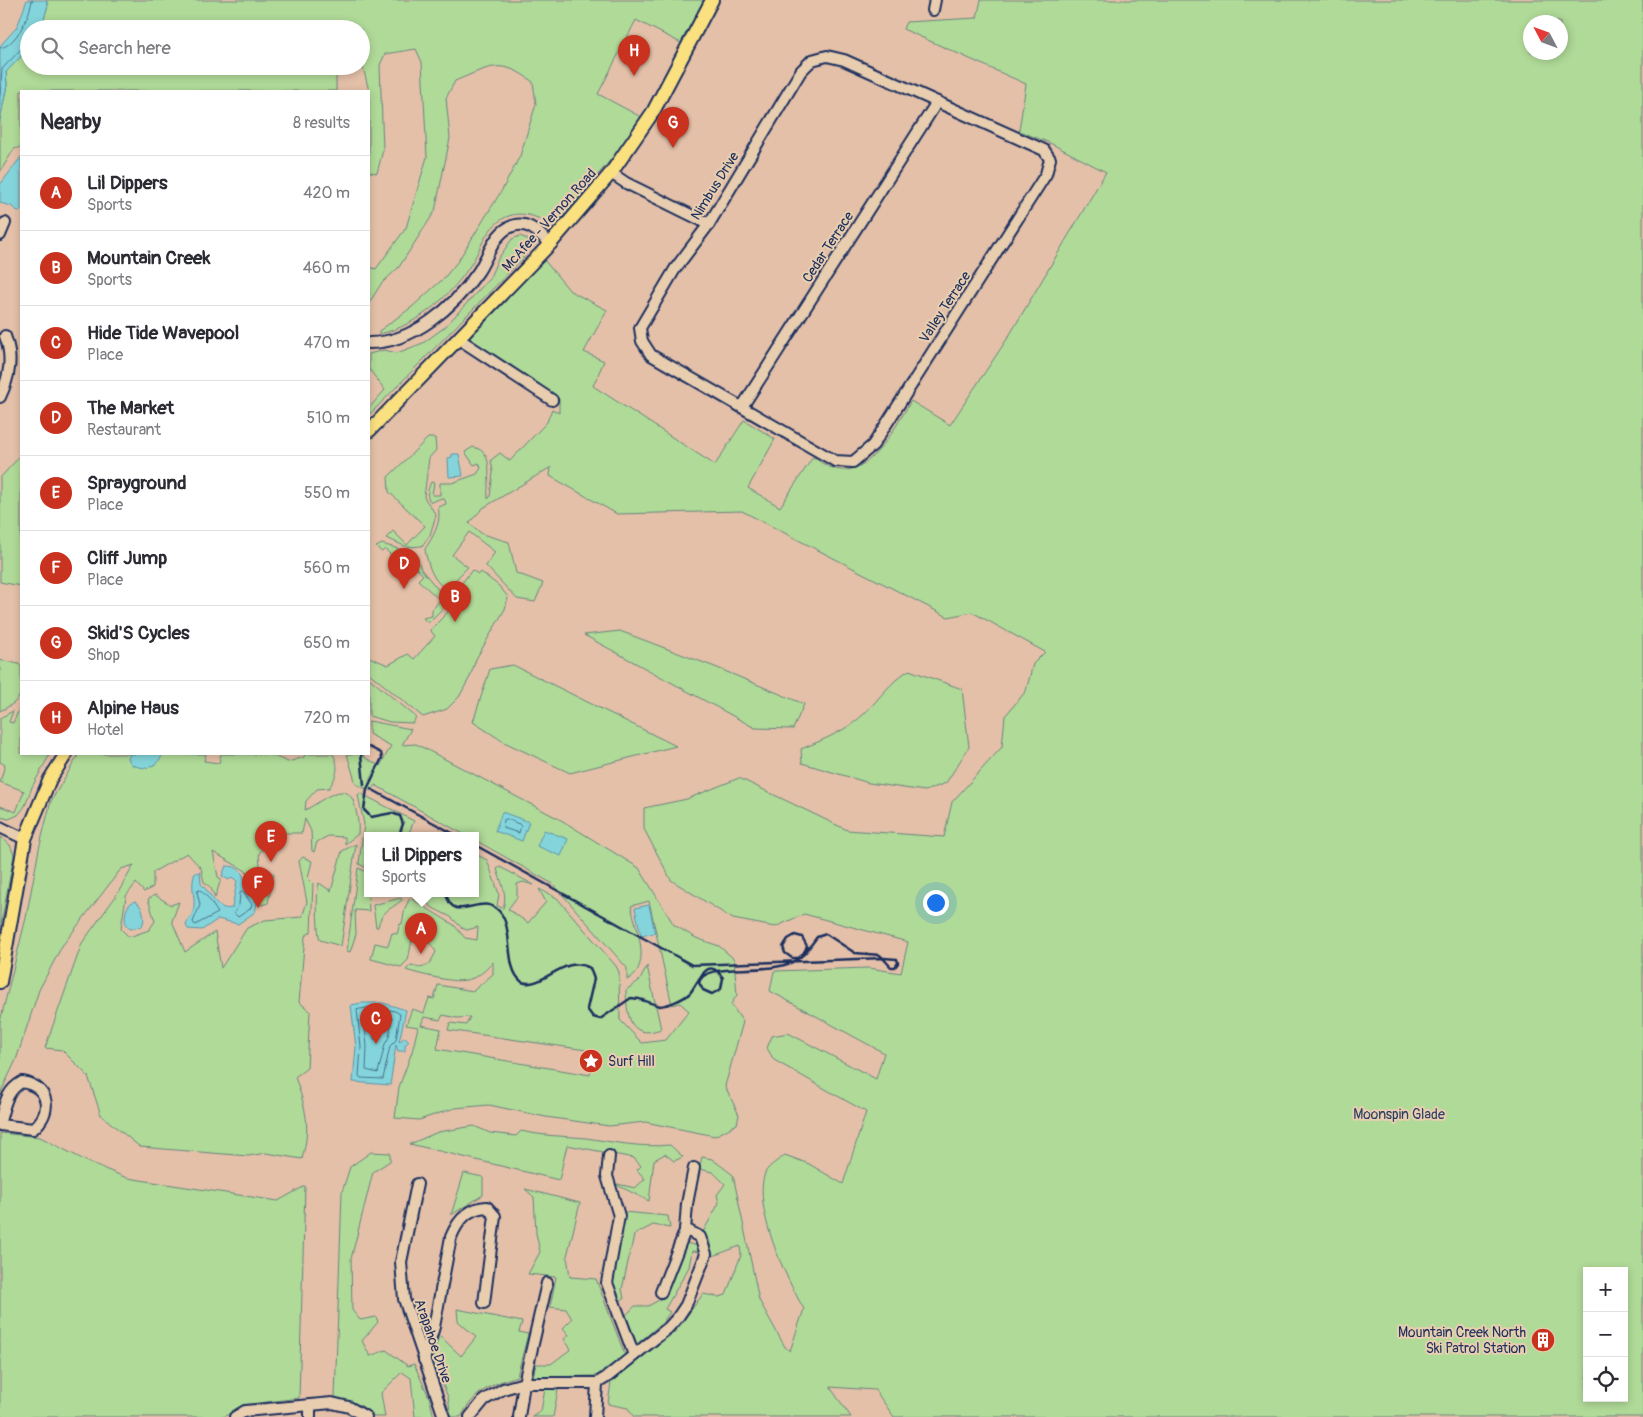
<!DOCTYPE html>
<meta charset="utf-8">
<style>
:root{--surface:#fff;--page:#f2f2f3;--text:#2b2b33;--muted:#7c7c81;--line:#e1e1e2;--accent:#c8321e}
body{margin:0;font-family:Pangolin,sans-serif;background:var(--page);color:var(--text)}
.controls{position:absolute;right:15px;bottom:15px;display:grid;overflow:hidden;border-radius:0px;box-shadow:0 2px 8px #0003}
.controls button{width:45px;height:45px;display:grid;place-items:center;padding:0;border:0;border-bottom:1px solid var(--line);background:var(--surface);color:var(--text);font:25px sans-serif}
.compass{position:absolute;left:1523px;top:15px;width:45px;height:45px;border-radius:50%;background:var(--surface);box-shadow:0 2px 8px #0003;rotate:311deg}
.you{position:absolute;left:935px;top:902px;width:18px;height:18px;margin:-12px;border:4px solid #fff;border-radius:50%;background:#1a73e8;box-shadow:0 0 0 8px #1a73e833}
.badge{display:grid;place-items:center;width:32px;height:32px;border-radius:50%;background:var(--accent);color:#fff;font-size:16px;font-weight:700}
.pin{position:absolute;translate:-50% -41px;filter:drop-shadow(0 1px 2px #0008)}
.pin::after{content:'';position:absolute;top:26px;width:18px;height:15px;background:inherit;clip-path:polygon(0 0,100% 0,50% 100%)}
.popup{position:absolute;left:364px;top:832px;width:115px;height:65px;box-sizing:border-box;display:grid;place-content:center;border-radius:0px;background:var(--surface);filter:drop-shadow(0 1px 4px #0005);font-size:16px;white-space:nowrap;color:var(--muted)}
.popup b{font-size:19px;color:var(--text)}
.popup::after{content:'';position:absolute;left:50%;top:100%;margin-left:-10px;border:10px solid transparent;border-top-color:var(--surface)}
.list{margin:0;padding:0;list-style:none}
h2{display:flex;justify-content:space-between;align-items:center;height:65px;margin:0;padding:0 20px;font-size:21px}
h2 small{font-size:16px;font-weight:400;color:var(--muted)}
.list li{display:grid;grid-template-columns:32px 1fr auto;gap:15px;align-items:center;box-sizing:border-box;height:75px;padding:0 20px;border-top:1px solid var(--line)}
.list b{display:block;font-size:19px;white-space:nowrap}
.list p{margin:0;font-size:16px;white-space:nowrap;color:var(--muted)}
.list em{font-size:16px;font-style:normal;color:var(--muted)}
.icon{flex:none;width:28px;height:28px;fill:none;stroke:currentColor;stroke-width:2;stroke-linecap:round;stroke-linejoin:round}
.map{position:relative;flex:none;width:1643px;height:1417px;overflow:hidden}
.search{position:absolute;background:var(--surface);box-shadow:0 2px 8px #0003;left:20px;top:20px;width:350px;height:55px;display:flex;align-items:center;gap:12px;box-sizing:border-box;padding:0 18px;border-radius:28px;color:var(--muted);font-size:19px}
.panel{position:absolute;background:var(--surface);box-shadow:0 2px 8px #0003;left:20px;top:90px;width:350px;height:665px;border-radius:0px}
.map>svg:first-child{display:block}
.green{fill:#b0da98;stroke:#66847b;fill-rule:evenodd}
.water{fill:#84d5db;stroke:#5a93a9}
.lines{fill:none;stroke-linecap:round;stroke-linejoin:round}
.shore{stroke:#457190;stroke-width:1}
.minor-casing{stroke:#1b2f5e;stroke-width:14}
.major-casing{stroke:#1b2f5e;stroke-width:16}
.minor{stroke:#e8cdaf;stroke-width:10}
.major{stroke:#fbe080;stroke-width:12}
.rail{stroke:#1b2f5e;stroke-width:2.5}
.labels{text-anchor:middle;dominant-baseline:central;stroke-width:4;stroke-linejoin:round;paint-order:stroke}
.street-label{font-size:14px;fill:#1b2f5e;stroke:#e8cdaf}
.poi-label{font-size:14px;fill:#1b2f5e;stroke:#e8cdaf;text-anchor:start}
.park-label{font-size:14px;fill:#2a4064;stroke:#e8cdaf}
</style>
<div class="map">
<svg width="1643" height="1417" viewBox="0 0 1643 1417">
<rect width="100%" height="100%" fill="#e4c0a8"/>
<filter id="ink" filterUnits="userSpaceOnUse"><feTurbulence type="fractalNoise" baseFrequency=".02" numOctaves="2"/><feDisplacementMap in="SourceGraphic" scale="10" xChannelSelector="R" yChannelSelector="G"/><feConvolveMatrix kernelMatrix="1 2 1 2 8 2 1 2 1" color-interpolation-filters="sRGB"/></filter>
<g filter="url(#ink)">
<g class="green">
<path d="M46,0H704L681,43L636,20L598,94L641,117L619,150L563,216C560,219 557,222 554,223C548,225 544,221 540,219C525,212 509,212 497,223C485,233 481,247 473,261C453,294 418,326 379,334V331L412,307L444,278L458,261L502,190L520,156L536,104L533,82C501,57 489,67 455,81L446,98L450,138L435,211L399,267L381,284L369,303V267L376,269L406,228L427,157L422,62L416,49L385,54L380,65L383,150L377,173L369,172V91L361,59V29H41L48,5Z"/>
<path d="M981,0H1643V1417H894L875,1390L830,1387L851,1417H634L628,1408L608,1404L611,1382L676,1331L703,1294L719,1297L726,1295L741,1255L740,1246L713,1256L709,1240L703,1232L719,1203L717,1195L725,1184L713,1172L699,1169L702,1157L712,1159L733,1175L759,1300L785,1347L790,1351L804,1309C786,1279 752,1206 765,1173C768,1166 779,1160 785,1155L809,1164L843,1184L866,1112L774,1060L767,1048L772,1036L788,1033L876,1079L884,1053L770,991L774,971L869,968L901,973L908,942L804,914L775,927L733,919L671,880L644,829V808L687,799L739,778L847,830L944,837L952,802L1002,747L1005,716L1026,691L1033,664L1045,652L972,612L948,617L742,511L617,514L550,476L551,467L483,508L469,523L482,534L509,542L516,573L543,583L535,602L517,599L486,566L495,552L469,532L452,555L468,567L457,578L453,588C435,591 427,563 425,549C433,537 442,522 438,507L446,504L445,500L442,498L431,502C425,497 428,489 431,482L434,483L432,495H440V483H452L477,474L481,468L479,463L474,465L465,452L473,447C497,452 486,482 488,499L490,497L493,472L491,460L500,453L510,461L547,422L552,409L559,413V399L472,343L470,338L544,260L570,291L607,310L584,352L604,361L593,386L715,465L744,420L775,439L748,488L780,507L813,457C818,460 824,465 830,467C868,484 895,427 911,401L950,425L1009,336L1106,172L1050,143L1019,131L1026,84L903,29L906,22L977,18ZM1530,22H1560V52H1530ZM1587,1271H1624V1398H1587Z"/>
<path d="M29,48V66H336V91H21V147L14,149L0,172V120L7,85L6,72Z"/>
<path d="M520,236L527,239L530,246L524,257L369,415V408L385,390L369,369V354L384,350L397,353L423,343L445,327L489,279L498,259L512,239Z"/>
<path d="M428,438H435L436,450L429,458L424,497L436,515L430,535L422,546L407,547L386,538L393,531L407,545L425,526L389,492L388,477Z"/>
<path d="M21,455V586L0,582V478Z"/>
<path d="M382,544L416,554L421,569L445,598V606L428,623L423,618L432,616V610L440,600L418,580L423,575L410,562H398L385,549L382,552L376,547Z"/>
<path d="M472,570L478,574L481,572L499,586L508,597L505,609L476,659L470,677L459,697L447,709L423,717L369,673V657L388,665L408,654L414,659L435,636L430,630L451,609V597Z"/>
<path d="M620,631L715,667L804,704L793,729L755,728L584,635Z"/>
<path d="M0,660L19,664L21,667C21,694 25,699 0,711Z"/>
<path d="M513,665L676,746L570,773L504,742L473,722L490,669Z"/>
<path d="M909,670L962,689L969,747L946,783L925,791L869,783L802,763L801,749C823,740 848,730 865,713C881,697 889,683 909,670Z"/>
<path d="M369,678L416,717L413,723L390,722L369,716Z"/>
<path d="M21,705V754H50L32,787L25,806L18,815L9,819L0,817V806L16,812L24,791L0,782L5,765L0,762V718L13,711L9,722L13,723Z"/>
<path d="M369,721L411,729L402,745L416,744L561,820L639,868L674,925L696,938L719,946L734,959L737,995L731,1004L743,1022L725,1086L739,1115L737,1124L715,1136L645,1122L609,1126L546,1117L489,1105L455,1108L419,1120L395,1118L399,1087L412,1052L418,1027L406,1025L412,1009L424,1013L429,998L434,999L438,985L473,991L493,974V962C474,984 461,983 433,977C424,975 415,973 406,970L411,965L419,967L429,965L436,952C430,941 425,938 412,940L408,960L401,967L371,959L375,943L388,946L392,933L397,934L400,924H402L405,908L410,898L454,925L465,938L477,940L478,927L467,930L462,928L451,917L433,908L419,897V893H475V854L487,860L499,894L497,906L503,908C508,895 501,882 497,869L500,867L534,885L523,882L517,884V897L508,909L528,923L546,902L539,889L557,898L616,966L619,972L620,1020L642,1043L666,1040L689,1011L680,1003L672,1005L649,901L631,906C636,929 653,966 627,980V968L553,884L475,840V835H465L375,785L371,791L356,784L347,754H363L364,757L380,766L391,746L369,734ZM443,1015L457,1018L470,1017L466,1025L450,1023L448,1030L593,1051L590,1075L437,1049L441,1029L421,1025L424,1017L440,1020Z"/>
<path d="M79,754H206L204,761L219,763L221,754H269L288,762L304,757L305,754H333C340,768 337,775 329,788L317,789L306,801L305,810C319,804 346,777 354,803C357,814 359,823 358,834L345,844V837L328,836L317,842L314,852L312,851L311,831L305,819L302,833H278L259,853L260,866L274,874L268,903L261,905L250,886L246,871L213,852L218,877L221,879L215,898L211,888L204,882L201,868L187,853L153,872V887L144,892L136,883L126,896L121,929L129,937L149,930L155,921L148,899L155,895L171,905L179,902L172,921L185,952L215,932L221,968L247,928L265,920L302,917L307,902L299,861L303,857L312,861L308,878L313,883L311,932L305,936L299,1002L310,1011L307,1068L295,1077C306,1109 311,1126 302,1159L266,1153L248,1156L140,1147L101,1115L88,1076L62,1050L45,1048L82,943L116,896L134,865L121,869L62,946L39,990L16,1060L0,1094V1022L26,918L39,849L51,801Z"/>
<path d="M360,793L414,821L408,835H367V868L359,864L364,824L358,795Z"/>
<path d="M0,836L10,845L14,855L0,930Z"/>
<path d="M356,844L341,946L320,940C317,933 316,891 319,883L331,891L342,851Z"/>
<path d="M358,868L367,872L369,911L355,910L356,934L350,952L347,951Z"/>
<path d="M401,898L402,900C390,910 381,911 378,927H376L373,905Z"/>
<path d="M647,966L661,1029C628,1041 627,1013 626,990L640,980Z"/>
<path d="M474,1126L490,1133L516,1136L521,1131C542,1136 564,1136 586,1138C614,1142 641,1148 670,1145L683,1157L674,1161L665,1154L654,1160L649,1201L613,1183L635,1188L645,1179L637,1170L641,1166L634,1158L567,1145L559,1180L410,1144L438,1132Z"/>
<path d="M0,1133L40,1137L90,1163L127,1178L278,1201L305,1186L299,1398L243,1405L224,1417H0Z"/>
<path d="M371,1152L390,1153V1161L373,1172L351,1259L352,1310L360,1320L376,1317L378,1322L362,1341L370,1356L386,1350L408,1366L414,1364L429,1397L434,1417H415L411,1378L402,1372L381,1393L385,1417H374C364,1404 350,1401 335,1398L342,1192L350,1167Z"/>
<path d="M464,1173L483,1177V1195L451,1215Z"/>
<path d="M525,1189L580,1203L567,1256L570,1277L596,1279L625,1355L596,1376L533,1377L536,1364H551L571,1349L564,1339L569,1335L563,1328L572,1319L566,1309L550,1307L556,1277L528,1274L540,1252L536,1233L534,1197Z"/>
<path d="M623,1212L668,1216L670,1228L653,1225L634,1235L622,1289L624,1299L619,1301L612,1281Z"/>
<path d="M686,1243L698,1246L699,1252L692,1251L689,1267L665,1309L670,1312L663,1322L637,1344L626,1315L635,1306H648L661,1299Z"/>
<path d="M457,1309L522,1322L519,1332L528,1334L517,1376C490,1385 475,1391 461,1417H451L448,1397L432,1360L439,1335L461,1356L476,1337L458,1321Z"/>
<path d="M545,1389L558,1390L553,1417H532L541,1411Z"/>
</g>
<g class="water">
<path d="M27,0H46L48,5L41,29H29V48L6,72L7,85L0,120V46L17,27Z"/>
<path d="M21,157V211H18L11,206L0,203V185Z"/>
<path d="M452,454H459L463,476L449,477L448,458L452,457Z"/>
<path d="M130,754H163C156,768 145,771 131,764L128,758Z"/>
<path d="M502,812L529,822L522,841L495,831Z"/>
<path d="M544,830L568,839L561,856L537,846Z"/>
<path d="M226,866C245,866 242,878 249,890C252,895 255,899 257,904L255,912L238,924L218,919L202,930L188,929L186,925C189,919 194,914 194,906C195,893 190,887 195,873L200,872L201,884C211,892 216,912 232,908L237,881L232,877L229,880L222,876Z"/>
<path d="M135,901C143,906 146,918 142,926L131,929L126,926C124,917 125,904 135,901Z"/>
<path d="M649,905L655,933L641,936L635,908Z"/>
<path d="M362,1003H383L406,1010L399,1042L405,1037L409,1041L405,1045V1051H398L396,1045L390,1085L353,1082L356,1047L351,1005Z"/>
</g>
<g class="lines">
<g class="shore">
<path d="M0,48C16,46 30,15 32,0"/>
<path d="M0,95L2,69L23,47L29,45"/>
<path d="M507,819L521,825L519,833L503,828L504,820Z"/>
<path d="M200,890C207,894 213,906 218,913L195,925L193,922L200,905L197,892Z"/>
<path d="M244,892L252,905L250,909L238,917L234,913L239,905L240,893Z"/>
<path d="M373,1007L395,1011L400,1014L396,1040L390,1046L383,1079L361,1078L359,1076L361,1047L357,1010Z"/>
<path d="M366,1014H381L392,1018L389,1037L385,1044L378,1073L366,1070L367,1046L364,1016Z"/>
<path d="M375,1021L383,1024L382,1034L377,1040L374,1039L372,1024Z"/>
</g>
<g class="minor-casing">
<g id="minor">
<path d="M933,10L935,0"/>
<path d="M827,56L844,60L1044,150L1050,159L1046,174L873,445L853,462L835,461L651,355L642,341L640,328L675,269L709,224L801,71L812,60Z"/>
<path d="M611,173L626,183L709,224"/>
<path d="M0,235L5,223"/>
<path d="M459,339L552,400"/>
<path d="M369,343C413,343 454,307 478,272C487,259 493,236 508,228C526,218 538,232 550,244"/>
<path d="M0,397C10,376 13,357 5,336"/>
<path d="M742,407L937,102"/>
<path d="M0,827L25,839"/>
<path d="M0,1121C5,1104 6,1091 22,1082C50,1087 53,1112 33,1129L0,1125"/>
<path d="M609,1156L607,1176L619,1216L607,1283L634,1355"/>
<path d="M417,1184L401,1262L404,1299L444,1417"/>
<path d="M661,1292L685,1231L687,1204L694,1168"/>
<path d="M424,1360L434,1327L451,1237C458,1220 468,1208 487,1207L495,1216L484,1303"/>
<path d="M235,1417L245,1411L332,1403L349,1407L366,1417"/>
<path d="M310,1417V1405"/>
<path d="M470,1417L484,1400L503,1389L524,1383H597L607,1377L668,1328L678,1317L686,1305L706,1254L700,1237L685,1229"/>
<path d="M519,1417L524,1383L547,1283"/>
<path d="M595,1417L597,1383"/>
</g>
</g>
<g class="major-casing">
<g id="major">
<path d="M369,431L550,244L611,173L653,112L712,0"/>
<path d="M0,982L25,839L50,779L66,754"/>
</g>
</g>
<use href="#minor" class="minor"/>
<use href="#major" class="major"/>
<g class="rail">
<path d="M369,747L381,753L382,758L367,789L364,810L371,817L392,813L400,816L403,824L399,835"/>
<path d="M361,754L364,785"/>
<path d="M371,789L456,835"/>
<path d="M446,893C453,927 481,891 499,911C515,928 503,968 522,982C543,990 563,953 590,968L594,979L587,1009L593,1017L600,1019L631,998L639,999L660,1006C669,1005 684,999 690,993C698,984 707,953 723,978L721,989L712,994L703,990L699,983C705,955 794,986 807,946L802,937L795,935L788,939L783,947L785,953L792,958H799L805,953L817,937L826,934L855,953L880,955L891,967H895L898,963L897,959L884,958L692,965L475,845"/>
</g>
</g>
</g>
<defs>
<g id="sight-disc" transform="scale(1.25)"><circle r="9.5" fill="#c8321e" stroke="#e8cdaf"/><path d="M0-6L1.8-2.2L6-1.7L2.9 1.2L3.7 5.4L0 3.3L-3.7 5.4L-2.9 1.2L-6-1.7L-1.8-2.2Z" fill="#fff"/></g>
<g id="building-disc" transform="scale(1.25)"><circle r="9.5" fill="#c8321e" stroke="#e8cdaf"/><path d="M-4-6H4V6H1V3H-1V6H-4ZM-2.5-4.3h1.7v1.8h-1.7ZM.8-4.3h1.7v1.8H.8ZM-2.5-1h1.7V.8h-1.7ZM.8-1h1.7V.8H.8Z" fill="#fff"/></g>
</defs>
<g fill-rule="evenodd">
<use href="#sight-disc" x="591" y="1061"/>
<use href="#building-disc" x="1543" y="1340"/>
</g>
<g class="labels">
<g class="street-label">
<text transform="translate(715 186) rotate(-58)">Nimbus Drive</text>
<text transform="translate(549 220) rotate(-48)">McAfee - Vernon Road</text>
<text transform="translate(828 247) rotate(-57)">Cedar Terrace</text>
<text transform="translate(945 307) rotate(-57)">Valley Terrace</text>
<text transform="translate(433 1341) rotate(71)">Arapahoe Drive</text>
</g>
<g class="poi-label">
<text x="608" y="1061">Surf Hill</text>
<text x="1526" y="1332" text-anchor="end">Mountain Creek North<tspan x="1526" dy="16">Ski Patrol Station</tspan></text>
</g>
<g class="park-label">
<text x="1399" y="1114">Moonspin Glade</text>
</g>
</g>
</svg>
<div class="controls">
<button>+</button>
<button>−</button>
<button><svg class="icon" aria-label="locate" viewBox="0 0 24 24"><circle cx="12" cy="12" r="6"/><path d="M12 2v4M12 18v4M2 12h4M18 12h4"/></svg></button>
</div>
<svg class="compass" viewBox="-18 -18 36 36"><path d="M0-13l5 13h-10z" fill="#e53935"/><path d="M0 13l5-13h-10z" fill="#7c7c81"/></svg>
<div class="you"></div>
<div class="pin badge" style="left:421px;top:954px">A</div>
<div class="popup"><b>Lil Dippers</b>Sports</div>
<div class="pin badge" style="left:455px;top:622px">B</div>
<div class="pin badge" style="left:376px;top:1044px">C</div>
<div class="pin badge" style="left:404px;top:589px">D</div>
<div class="pin badge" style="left:271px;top:862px">E</div>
<div class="pin badge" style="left:258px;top:908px">F</div>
<div class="pin badge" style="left:673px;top:148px">G</div>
<div class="pin badge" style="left:634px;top:76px">H</div>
<div class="search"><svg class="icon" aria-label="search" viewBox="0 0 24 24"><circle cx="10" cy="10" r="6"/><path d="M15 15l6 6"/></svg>Search here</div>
<section class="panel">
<h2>Nearby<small>8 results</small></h2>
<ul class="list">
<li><span class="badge">A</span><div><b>Lil Dippers</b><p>Sports</p></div><em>420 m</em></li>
<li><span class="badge">B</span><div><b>Mountain Creek</b><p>Sports</p></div><em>460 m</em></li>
<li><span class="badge">C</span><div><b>Hide Tide Wavepool</b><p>Place</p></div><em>470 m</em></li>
<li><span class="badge">D</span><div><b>The Market</b><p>Restaurant</p></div><em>510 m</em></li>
<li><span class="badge">E</span><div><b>Sprayground</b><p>Place</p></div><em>550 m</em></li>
<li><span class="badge">F</span><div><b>Cliff Jump</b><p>Place</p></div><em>560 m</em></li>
<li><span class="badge">G</span><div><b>Skid'S Cycles</b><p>Shop</p></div><em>650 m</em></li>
<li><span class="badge">H</span><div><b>Alpine Haus</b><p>Hotel</p></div><em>720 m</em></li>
</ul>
</section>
</div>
